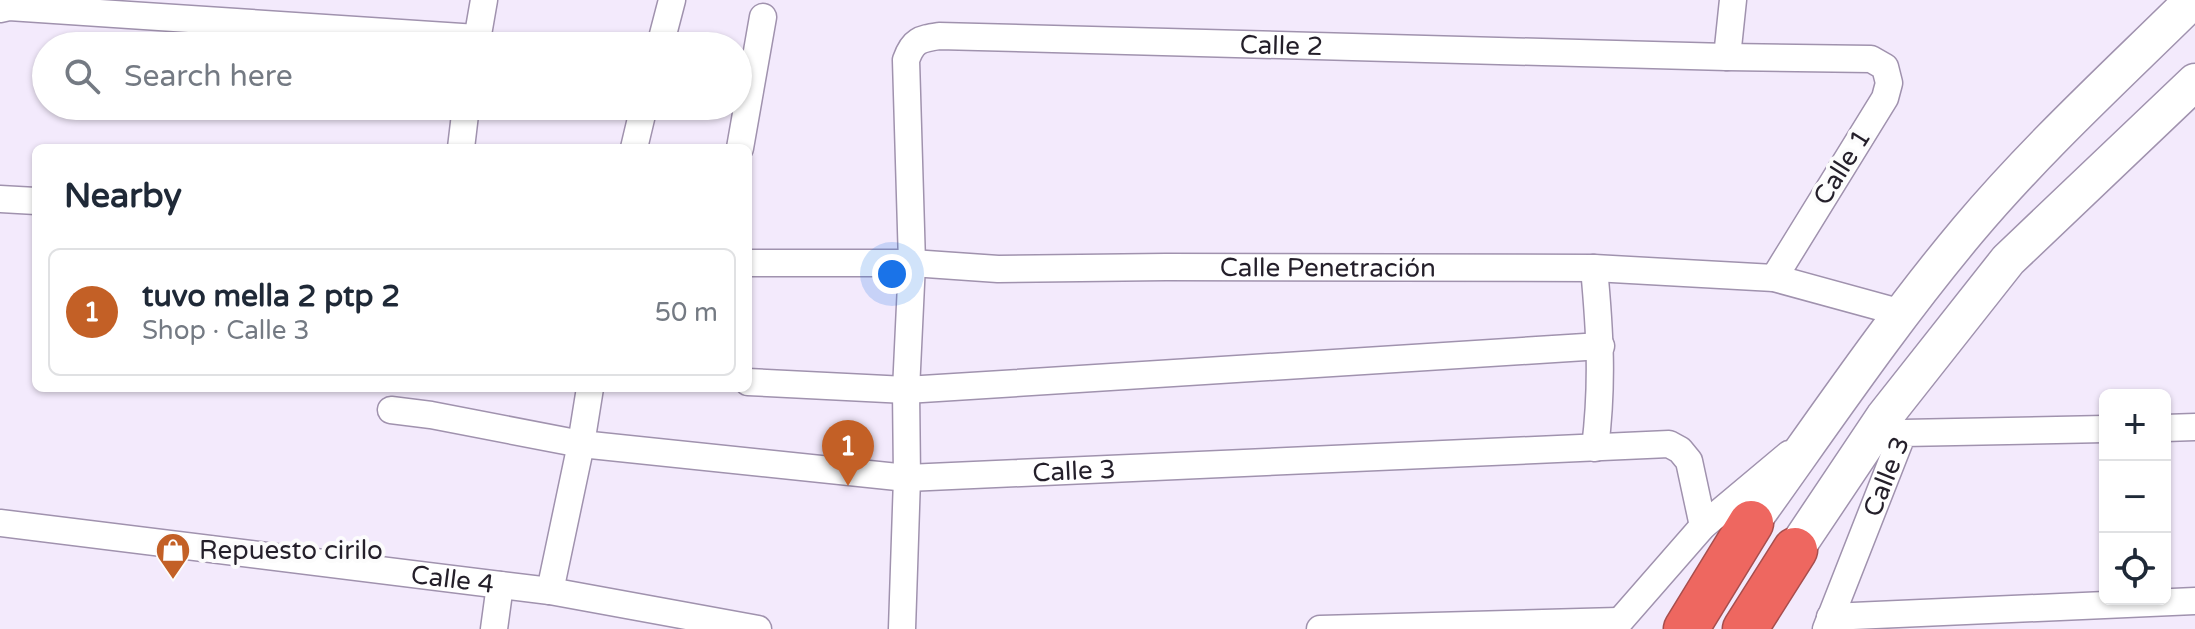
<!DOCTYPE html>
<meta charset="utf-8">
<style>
:root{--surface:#fff;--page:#f2f2f3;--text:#1f2937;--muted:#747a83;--line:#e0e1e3;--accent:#c36026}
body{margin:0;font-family:"Varela Round",sans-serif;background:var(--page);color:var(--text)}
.controls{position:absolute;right:24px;bottom:24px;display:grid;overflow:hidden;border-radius:12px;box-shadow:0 2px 6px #0004}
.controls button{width:72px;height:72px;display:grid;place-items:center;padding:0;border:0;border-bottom:2px solid var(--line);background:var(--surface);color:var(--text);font:40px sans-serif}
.you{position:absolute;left:892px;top:274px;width:28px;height:28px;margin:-20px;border:6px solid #fff;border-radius:50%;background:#1a73e8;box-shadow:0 0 0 12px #1a73e833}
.badge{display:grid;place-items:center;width:52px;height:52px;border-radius:50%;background:var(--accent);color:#fff;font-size:26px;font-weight:700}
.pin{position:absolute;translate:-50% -66px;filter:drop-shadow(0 2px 4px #0008)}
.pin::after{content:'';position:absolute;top:42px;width:28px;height:24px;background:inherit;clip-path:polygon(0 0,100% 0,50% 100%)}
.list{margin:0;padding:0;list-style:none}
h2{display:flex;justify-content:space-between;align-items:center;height:104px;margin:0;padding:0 32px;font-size:34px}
h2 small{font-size:26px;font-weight:400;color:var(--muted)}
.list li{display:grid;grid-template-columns:52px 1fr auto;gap:24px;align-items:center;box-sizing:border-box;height:128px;margin:0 16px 16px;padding:0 16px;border:2px solid var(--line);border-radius:12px}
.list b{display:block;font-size:30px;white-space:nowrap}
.list p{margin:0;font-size:26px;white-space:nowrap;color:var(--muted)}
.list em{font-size:26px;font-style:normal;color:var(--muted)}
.icon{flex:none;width:44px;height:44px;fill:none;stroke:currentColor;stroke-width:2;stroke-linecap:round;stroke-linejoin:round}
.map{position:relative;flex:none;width:2195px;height:629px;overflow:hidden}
.search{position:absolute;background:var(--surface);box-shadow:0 2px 6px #0004;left:32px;top:32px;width:720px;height:88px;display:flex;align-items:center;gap:20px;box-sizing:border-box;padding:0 28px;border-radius:44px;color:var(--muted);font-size:30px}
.panel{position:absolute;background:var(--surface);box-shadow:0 2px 6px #0004;left:32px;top:144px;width:720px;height:248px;border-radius:12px}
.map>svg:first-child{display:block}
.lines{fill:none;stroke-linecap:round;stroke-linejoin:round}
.street-casing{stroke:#a092ae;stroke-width:29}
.secondary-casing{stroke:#a092ae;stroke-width:39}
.highway-casing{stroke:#a74e4d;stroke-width:47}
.street{stroke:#fff;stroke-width:26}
.secondary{stroke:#fff;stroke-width:36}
.highway{stroke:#ee6760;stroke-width:44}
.labels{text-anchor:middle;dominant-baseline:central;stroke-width:8;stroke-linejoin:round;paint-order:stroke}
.street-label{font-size:26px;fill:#241f2a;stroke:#fcfcfc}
.poi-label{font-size:26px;fill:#241f2a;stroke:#fcfcfc;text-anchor:start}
</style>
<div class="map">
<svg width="2195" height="629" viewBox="0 0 2195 629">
<rect width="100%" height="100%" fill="#f3eafc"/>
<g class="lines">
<g class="street-casing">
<g id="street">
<path d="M0,9L9,7L477,38"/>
<path d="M476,46L484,0"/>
<path d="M660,46L672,0"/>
<path d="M1727,57L1733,0"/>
<path d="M461,148L466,106"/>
<path d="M634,148L644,106"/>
<path d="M740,148L763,17"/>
<path d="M0,199L36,201"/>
<path id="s1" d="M748,263H912L998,269L1166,267L1594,268L1774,278L1902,313"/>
<path d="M1594,268C1600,332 1603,384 1595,448"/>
<path d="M748,382L906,390L1601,346"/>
<path id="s2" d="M391,410L431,415L581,444L907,478L1669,444L1680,450L1689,461L1703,526"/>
<path d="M2165,428L2195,427"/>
<path id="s3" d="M0,523L550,591L758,629"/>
<path d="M550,591L581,444L590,388"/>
<path d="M1830,617L2195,601"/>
<path d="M494,629L500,585"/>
<path id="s4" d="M902,629L907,478L906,390L912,263L906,60C913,40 920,39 939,36L1727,57L1871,59L1885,67L1889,83L1885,98L1774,278"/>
<path d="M1320,629L1618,621"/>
<path d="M1613,629L1703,526L1789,454"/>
<path id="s5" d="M1826,629L1903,433L2105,429"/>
</g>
</g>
<g class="secondary-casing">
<g id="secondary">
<path d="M1751,523C1822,424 1890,323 1968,230C2037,148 2117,75 2193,0"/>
<path d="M1795,550L1884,417L2008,260L2195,82"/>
</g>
</g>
<g class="highway-casing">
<g id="highway">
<path d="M1686,629L1751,523"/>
<path d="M1745,629L1795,550"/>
</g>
</g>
<use href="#street" class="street"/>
<use href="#secondary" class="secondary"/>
<use href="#highway" class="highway"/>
</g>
<defs>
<g id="shop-pin" transform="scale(1.8)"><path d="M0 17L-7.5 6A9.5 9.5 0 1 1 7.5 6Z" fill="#c36026" stroke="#fcfcfc"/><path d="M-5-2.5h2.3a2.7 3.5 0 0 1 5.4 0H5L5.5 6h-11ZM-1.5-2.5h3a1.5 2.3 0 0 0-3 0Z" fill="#fff"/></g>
</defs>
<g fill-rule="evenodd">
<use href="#shop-pin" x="173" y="550"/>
</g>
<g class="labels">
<g class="street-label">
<text stroke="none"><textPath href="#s4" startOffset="956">Calle 2</textPath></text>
<text transform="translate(1842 167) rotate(-58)">Calle 1</text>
<text stroke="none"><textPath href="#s1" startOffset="580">Calle Penetración</textPath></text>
<text stroke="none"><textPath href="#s2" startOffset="688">Calle 3</textPath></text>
<text stroke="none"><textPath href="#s5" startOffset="164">Calle 3</textPath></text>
<text stroke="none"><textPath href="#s3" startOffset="456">Calle 4</textPath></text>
</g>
<g class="poi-label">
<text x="199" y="550">Repuesto cirilo</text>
</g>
</g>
</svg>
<div class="controls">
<button>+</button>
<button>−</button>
<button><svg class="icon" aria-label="locate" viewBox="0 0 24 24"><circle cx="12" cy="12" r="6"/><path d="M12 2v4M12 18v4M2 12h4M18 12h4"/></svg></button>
</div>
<div class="you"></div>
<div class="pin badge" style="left:848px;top:486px">1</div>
<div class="search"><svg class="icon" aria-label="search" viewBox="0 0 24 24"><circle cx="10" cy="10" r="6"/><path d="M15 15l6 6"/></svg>Search here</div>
<section class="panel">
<h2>Nearby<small></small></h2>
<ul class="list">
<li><span class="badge">1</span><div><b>tuvo mella 2 ptp 2</b><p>Shop · Calle 3</p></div><em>50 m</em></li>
</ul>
</section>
</div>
